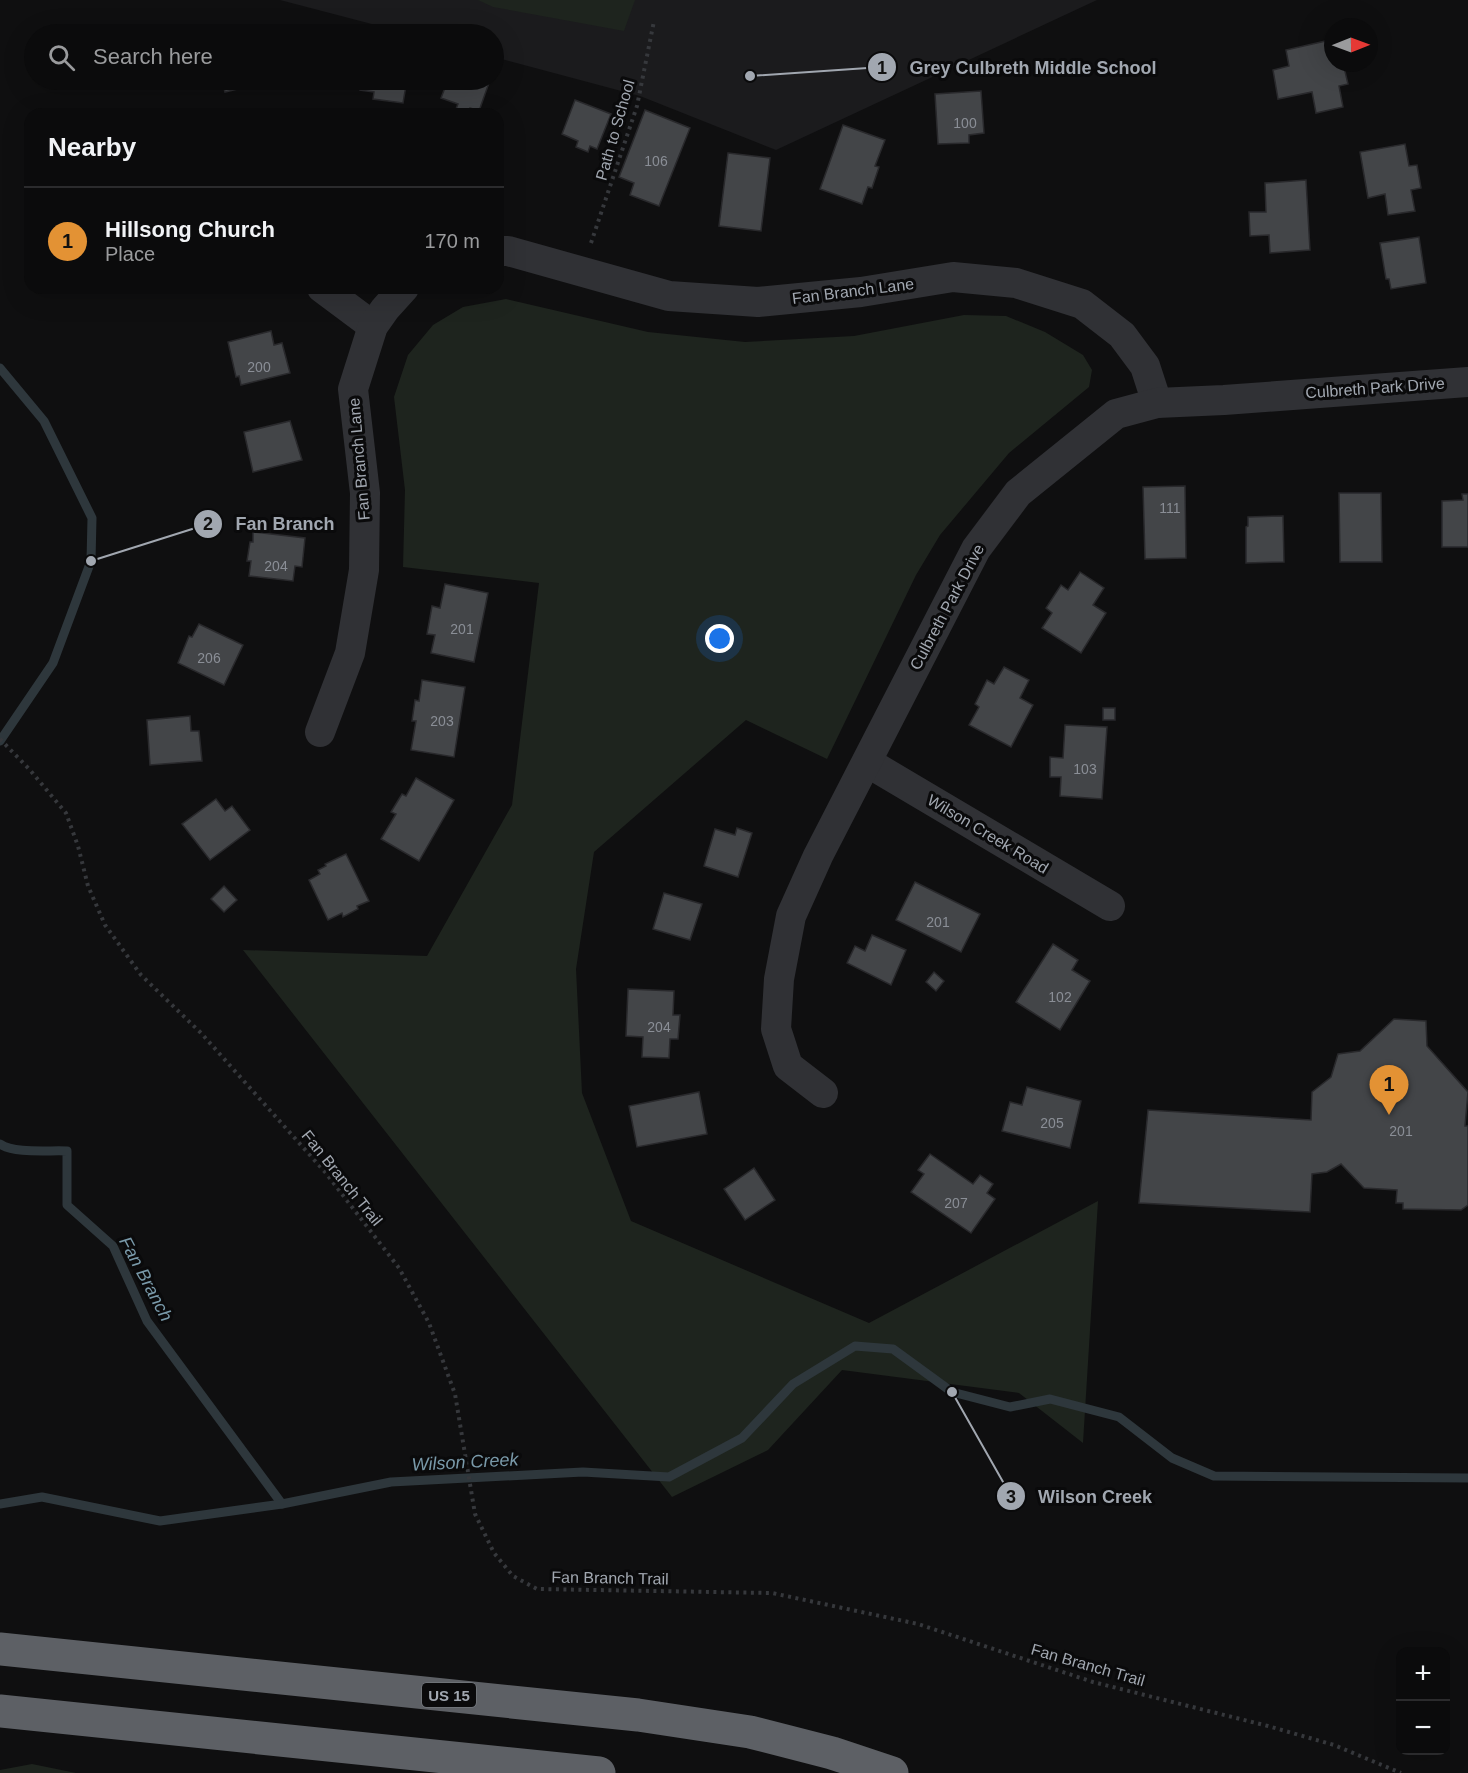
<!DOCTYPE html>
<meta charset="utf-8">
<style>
:root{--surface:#0b0b0c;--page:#141415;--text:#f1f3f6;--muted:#9a9b9d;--line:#2b2b2d;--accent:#e39234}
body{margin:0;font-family:Arial,sans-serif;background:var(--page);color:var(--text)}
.controls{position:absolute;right:18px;bottom:18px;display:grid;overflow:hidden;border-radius:12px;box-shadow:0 6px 24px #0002}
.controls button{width:54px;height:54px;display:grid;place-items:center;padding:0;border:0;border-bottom:2px solid var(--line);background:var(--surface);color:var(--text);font:30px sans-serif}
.compass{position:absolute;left:1324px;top:18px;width:54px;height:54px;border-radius:50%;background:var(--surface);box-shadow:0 6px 24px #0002;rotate:89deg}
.you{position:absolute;left:720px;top:639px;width:21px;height:21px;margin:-15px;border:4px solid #fff;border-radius:50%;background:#1a73e8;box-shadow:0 0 0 9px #1a73e833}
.badge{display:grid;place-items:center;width:39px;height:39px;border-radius:50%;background:var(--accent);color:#111;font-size:20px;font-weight:700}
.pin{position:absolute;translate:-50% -50px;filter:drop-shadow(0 2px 3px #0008)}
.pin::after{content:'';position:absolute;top:32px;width:21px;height:18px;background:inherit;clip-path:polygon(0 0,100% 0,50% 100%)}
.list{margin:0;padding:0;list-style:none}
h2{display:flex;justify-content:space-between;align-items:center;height:78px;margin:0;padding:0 24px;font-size:26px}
h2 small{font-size:20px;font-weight:400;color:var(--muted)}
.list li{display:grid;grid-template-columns:39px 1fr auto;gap:18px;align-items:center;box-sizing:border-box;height:108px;padding:0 24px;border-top:2px solid var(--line)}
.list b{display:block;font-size:22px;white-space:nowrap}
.list p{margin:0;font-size:20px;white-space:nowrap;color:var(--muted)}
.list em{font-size:20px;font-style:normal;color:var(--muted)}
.icon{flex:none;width:33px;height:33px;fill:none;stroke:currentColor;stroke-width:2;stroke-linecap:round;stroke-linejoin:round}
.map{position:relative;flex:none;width:1468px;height:1773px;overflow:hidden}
.search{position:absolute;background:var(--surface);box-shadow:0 6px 24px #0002;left:24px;top:24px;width:480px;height:66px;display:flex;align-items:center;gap:15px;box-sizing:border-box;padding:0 21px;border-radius:33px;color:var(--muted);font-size:22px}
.panel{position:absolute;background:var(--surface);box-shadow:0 6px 24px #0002;left:24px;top:108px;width:480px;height:186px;border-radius:18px}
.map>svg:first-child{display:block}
.built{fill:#1b1b1d}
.green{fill:#1e241e}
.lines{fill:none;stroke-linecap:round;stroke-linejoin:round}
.stream{stroke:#2e373c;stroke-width:9}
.building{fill:#434548;stroke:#29292c;stroke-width:1.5}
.path{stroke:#36383c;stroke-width:4;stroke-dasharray:3 4.5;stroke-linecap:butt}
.street{stroke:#303135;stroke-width:30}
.highway{stroke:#5d6065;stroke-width:33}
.labels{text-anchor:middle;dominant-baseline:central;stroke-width:6;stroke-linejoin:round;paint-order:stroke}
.number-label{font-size:14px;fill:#8a8e96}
.shield{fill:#0a0a0b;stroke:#74787e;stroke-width:1.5}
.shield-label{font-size:15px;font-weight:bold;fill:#a1a7b0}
.street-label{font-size:16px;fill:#a1a7b0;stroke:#0a0a0b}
.water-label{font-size:18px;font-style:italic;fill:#7999a9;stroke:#0a0a0b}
.leader{fill:none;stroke:#a1a7b0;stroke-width:2}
.callout-dot{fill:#a1a7b0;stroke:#0a0a0b;stroke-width:2}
.mark-label{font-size:18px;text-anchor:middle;font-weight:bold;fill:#111}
.callout-label{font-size:18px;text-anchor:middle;font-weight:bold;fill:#a1a7b0;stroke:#0a0a0b;stroke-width:6;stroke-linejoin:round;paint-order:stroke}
</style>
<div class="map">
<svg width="1468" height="1773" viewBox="0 0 1468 1773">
<rect width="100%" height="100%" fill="#0f0f10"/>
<path class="built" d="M280,0H1097L776,150L640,96L494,57V34H410Z"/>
<g class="green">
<path d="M478,0H635L624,31L493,7Z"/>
<path d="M506,299L648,332L745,342L854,336L964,315L1006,316L1045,332L1083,355L1092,370L1089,387L1009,453L940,535L916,575L827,759L746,720L594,852L576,969L582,1093L631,1221L869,1323L1098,1201L1083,1443L1019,1393L842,1370L768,1450L672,1497L243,950L427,956L512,805L539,583L403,567L405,490L394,397L408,355L433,325L463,307Z"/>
<path d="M32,1764L76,1773H0V1770Z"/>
</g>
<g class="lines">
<g class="stream">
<path d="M0,368L44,421L92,518L91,561L53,663L0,741"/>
<path d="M0,1144C14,1154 50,1150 67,1151V1205L113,1246L147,1321L282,1504"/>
<path d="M0,1504L42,1497L160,1521L282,1504L391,1482L583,1472L669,1477L742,1438L793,1384L855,1346L893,1349L952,1392L1010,1407L1050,1399L1119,1417L1172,1458L1214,1476L1468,1478"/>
</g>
</g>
<g class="building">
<path d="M1330,40L1333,63H1343L1348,84L1339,86L1343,107L1316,113L1312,92L1278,99L1273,70L1289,66L1286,50Z"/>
<path d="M222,80H270V81L225,92Z"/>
<path d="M361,80H407L403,103L373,99L374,92L360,90Z"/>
<path d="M448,80H490L479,111L470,108L468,113L456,109L458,104L441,98Z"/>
<path d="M981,91L984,133L969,135V143L938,144L935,94Z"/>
<path d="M575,100L611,114L597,149L590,146L588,152L576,147L578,141L562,134Z"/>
<path d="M645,110L690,128L659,206L630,195L634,183L619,177Z"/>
<path d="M843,125L885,140L875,166L879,167L872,188L868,187L862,204L820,189Z"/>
<path d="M1405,144L1409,166L1417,165L1421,188L1411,190L1415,211L1388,215L1385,194L1368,198L1360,152Z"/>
<path d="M728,153L770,158L761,231L719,226Z"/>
<path d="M1306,180L1310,250L1270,253L1269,235L1250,236L1249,212H1266L1265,183Z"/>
<path d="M1419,237L1426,283L1391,289L1389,279H1386L1380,243Z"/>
<path d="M271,331L274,345L282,343L290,373L241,385L239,376L236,377L228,342Z"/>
<path d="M290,421L302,460L253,472L244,432Z"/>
<path d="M1185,486L1186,558L1145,559L1143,487Z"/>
<path d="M1339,493H1381L1382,562H1340Z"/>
<path d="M1462,494H1468V547H1442V501L1463,500Z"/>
<path d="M1283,516L1284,562L1246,563V527L1248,526V517Z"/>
<path d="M253,532L305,538L302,567L295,566L293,581L249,576L251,561H247L250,542H253Z"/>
<path d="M1080,572L1104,588L1093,605L1106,613L1081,653L1042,628L1052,613L1046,608L1061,585L1068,590Z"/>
<path d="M445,584L488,593L474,662L431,653L435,635L427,634L432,606L440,608Z"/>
<path d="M199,624L243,645L224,685L178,663L189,636L192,637Z"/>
<path d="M1004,667L1029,680L1020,698L1033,705L1011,747L969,725L979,707L975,704L987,680L994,684Z"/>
<path d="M422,680L465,687L454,757L411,750L416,721H412L415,700L419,701Z"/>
<rect x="1103" y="708" width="12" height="12"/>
<path d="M190,716L191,731H199L202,761L150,765L147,720Z"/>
<path d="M1065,725L1107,727L1102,799L1060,796L1061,777H1050V757L1063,758Z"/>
<path d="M416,778L454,800L419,861L381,839L396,814L391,812L402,794L406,796Z"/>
<path d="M216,799L225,811L232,806L250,830L210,860L182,824Z"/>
<path d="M737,828L752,833L738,877L704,866L715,829L735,835Z"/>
<path d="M346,854L369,901L357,906L358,909L343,917L342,913L328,920L309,880L320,874L318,870L326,866L325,864Z"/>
<path d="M915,882L980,914L961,952L896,920Z"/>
<path d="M224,886L237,900L224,912L211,899Z"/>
<path d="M664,893L702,904L690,940L653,929Z"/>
<path d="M872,935L906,950L891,985L847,963L855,946L865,951Z"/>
<path d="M1053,944L1078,960L1072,970L1090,981L1060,1030L1016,1002Z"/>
<path d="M934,972L944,981L936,991L926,982Z"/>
<path d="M628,989L674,991L673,1015H680L678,1039H670L669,1058L642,1057L643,1037L626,1036Z"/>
<path d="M1394,1019L1426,1021L1427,1046L1468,1092L1465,1126H1468V1205L1461,1210L1403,1209V1203H1396L1397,1190L1364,1188L1341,1164L1327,1172L1312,1174L1310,1212L1139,1203L1148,1110L1311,1120L1312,1092L1331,1077L1338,1054L1360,1051Z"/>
<path d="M1027,1087L1081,1101L1070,1148L1002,1131L1010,1102L1022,1105Z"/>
<path d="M699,1092L707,1134L637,1147L629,1106Z"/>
<path d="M930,1154L973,1184L980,1175L993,1184L987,1193L995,1199L971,1233L911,1192L924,1174L918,1170Z"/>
<path d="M754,1168L775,1200L745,1220L724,1189Z"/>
</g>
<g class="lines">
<g class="path">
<path d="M591,243L637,106L654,21"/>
<path d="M0,739L30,770L66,813L78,846L88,886L105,925L141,975L201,1033L325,1172L399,1268L429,1323L455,1394L475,1514L494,1553L513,1576L537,1589L772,1593L918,1624L1093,1682L1268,1726L1334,1745L1401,1773"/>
</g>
<g class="street">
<path d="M498,251H508L669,296L758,302L861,292L953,277L1016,283L1082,304L1122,335L1145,366L1157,403"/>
<path d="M322,288L373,326"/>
<path d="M320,732L350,653L364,570L365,493L353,389L373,326L385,309L404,288"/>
<path d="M867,762L1110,906"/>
<path d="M823,1093L788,1066L776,1029L779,979L791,916L818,856L976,549L1018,493L1116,414L1157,403L1224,400L1468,382"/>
</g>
<g class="highway">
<path d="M0,1649L638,1715L750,1732L832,1753L892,1773"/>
<path d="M0,1711L599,1773"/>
</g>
</g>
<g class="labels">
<g class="number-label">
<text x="965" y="123">100</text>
<text x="656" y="161">106</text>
<text x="259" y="367">200</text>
<text x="1170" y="508">111</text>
<text x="276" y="566">204</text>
<text x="462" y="629">201</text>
<text x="209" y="658">206</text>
<text x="442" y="721">203</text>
<text x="1085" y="769">103</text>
<text x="938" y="922">201</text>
<text x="1060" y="997">102</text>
<text x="659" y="1027">204</text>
<text x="1052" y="1123">205</text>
<text x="1401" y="1131">201</text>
<text x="956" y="1203">207</text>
</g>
<rect class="shield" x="422" y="1683" width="54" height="24" rx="4.5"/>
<g class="shield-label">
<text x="449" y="1695">US 15</text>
</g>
<g class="street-label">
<text transform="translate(615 130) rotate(-74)">Path to School</text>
<text transform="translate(853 291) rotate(-7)">Fan Branch Lane</text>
<text transform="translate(1375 388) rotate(-4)">Culbreth Park Drive</text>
<text transform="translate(359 459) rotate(-95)">Fan Branch Lane</text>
<text transform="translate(947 607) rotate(-62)">Culbreth Park Drive</text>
<text transform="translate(988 834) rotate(31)">Wilson Creek Road</text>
<text transform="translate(342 1178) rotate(51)">Fan Branch Trail</text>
<text transform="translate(610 1578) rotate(1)">Fan Branch Trail</text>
<text transform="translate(1088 1665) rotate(16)">Fan Branch Trail</text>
</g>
<g class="water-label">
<text transform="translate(146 1279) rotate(62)">Fan Branch</text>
<text transform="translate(465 1462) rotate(-3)">Wilson Creek</text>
</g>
</g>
<path class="leader" d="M750 76L882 67M91 561L208 524M952 1392L1011 1496"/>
<g class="callout-dot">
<circle cx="750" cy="76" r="6"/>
<circle cx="91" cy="561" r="6"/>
<circle cx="952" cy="1392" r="6"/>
<circle cx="882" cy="67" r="15"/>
<circle cx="208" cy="524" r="15"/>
<circle cx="1011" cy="1496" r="15"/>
</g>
<g class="mark-label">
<text x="882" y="74">1</text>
<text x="208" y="530">2</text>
<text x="1011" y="1503">3</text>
</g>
<g class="callout-label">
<text x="1033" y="74">Grey Culbreth Middle School</text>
<text x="285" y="530">Fan Branch</text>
<text x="1095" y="1503">Wilson Creek</text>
</g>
</svg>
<div class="controls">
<button>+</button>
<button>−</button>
</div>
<svg class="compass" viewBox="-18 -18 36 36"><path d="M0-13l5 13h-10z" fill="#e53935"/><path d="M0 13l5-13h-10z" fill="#9a9b9d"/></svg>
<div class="you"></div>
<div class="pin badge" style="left:1389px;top:1115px">1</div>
<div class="search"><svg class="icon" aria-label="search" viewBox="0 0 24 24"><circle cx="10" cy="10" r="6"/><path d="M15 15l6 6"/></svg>Search here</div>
<section class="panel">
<h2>Nearby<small></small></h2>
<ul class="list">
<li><span class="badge">1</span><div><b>Hillsong Church</b><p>Place</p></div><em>170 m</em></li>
</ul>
</section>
</div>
